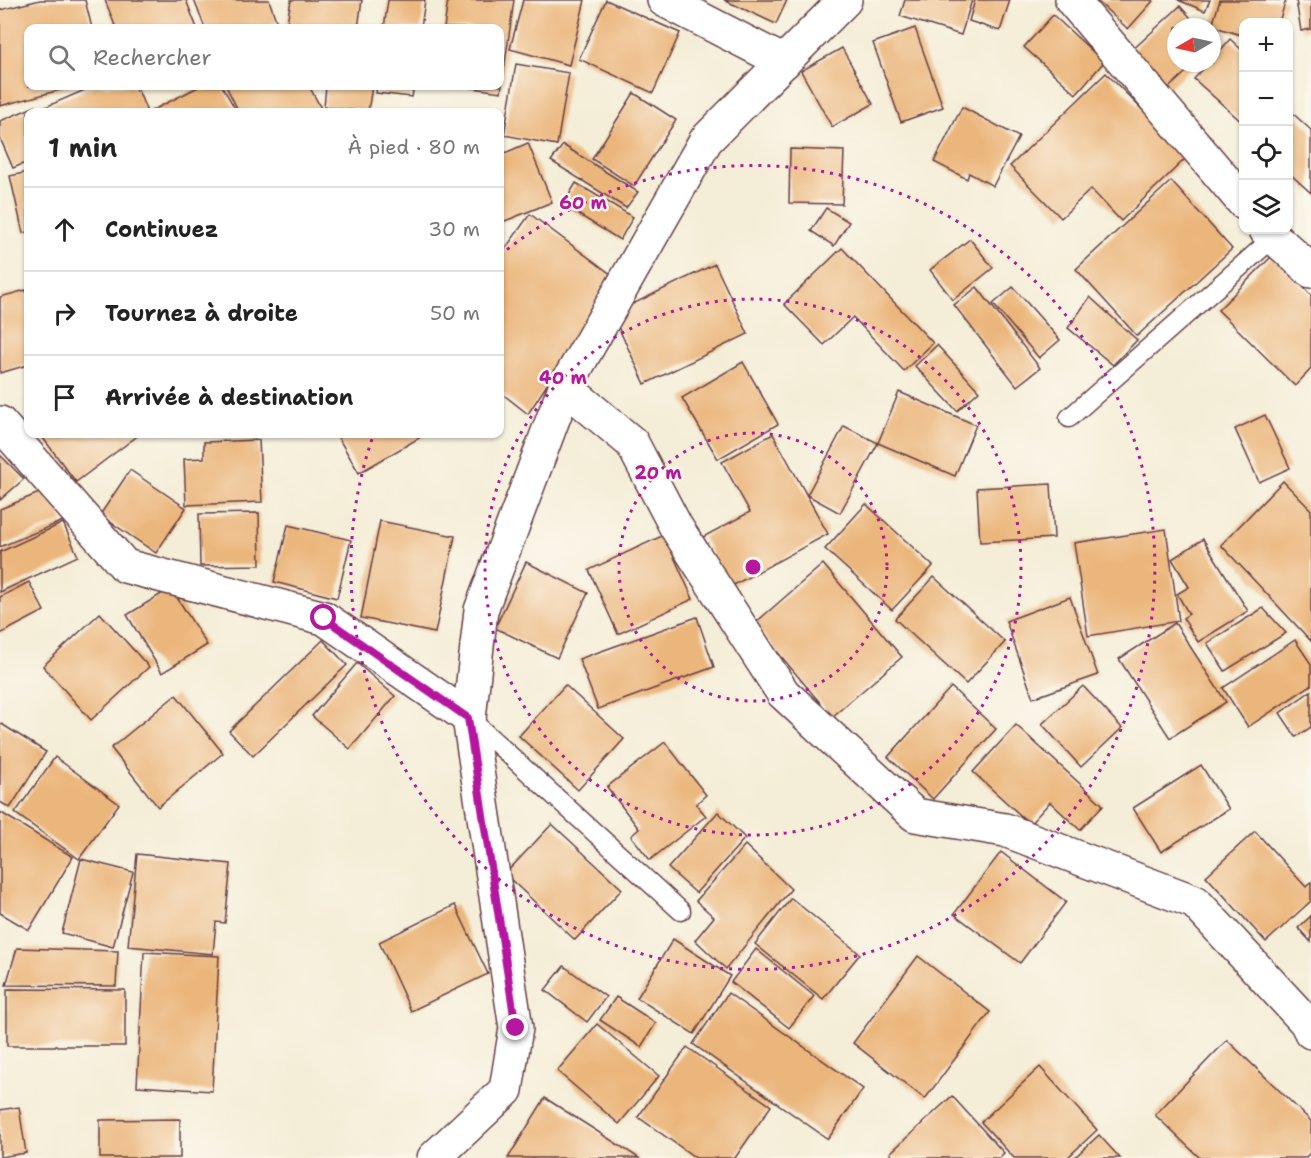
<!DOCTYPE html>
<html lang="fr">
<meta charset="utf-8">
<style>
:root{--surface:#fff;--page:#f6f6f6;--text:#222;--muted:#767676;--line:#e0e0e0}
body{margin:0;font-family:"Shantell Sans",sans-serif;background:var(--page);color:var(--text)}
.controls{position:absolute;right:18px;top:18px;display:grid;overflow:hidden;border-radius:12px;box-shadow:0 2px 4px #0004}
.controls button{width:54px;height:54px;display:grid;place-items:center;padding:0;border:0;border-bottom:2px solid var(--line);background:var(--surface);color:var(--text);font:30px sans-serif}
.compass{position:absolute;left:1167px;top:18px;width:54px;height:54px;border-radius:50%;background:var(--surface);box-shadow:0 2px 4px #0004;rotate:261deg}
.stop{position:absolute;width:18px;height:18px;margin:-14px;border:4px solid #b5179e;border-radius:50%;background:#fff}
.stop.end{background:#b5179e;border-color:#fff;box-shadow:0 2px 6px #0008}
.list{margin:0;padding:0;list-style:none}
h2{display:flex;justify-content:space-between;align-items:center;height:78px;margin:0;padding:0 24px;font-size:26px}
h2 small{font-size:20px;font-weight:400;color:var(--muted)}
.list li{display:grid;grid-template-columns:39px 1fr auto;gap:18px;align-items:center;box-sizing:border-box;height:84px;padding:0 24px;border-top:2px solid var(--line)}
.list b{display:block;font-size:22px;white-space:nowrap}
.list em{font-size:20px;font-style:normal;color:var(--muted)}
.icon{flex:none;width:33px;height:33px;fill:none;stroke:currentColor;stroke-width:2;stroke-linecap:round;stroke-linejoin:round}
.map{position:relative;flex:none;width:1311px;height:1158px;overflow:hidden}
.search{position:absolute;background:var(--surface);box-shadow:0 2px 4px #0004;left:24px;top:24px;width:480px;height:66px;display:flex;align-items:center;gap:15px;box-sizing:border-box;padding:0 21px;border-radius:12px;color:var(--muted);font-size:22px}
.panel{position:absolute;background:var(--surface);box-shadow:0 2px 4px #0004;left:24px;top:108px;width:480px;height:330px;border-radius:12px}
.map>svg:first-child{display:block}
.building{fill:#ebb67b}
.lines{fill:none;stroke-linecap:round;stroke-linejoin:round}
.service-casing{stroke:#643e45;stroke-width:21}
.minor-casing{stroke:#643e45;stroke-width:36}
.service{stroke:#fff;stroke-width:18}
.minor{stroke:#fff;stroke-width:33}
.route{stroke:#b5179e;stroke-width:8}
.ring{fill:none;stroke:#b5179e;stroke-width:3;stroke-dasharray:3 6}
.centre{fill:#b5179e;stroke:#fbf7ec;stroke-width:3}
.ring-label{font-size:18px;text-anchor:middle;font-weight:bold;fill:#b5179e;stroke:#fbf7ec;stroke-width:5;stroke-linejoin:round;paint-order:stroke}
</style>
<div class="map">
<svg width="1311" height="1158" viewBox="0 0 1311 1158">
<rect width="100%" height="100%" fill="#fbf7ec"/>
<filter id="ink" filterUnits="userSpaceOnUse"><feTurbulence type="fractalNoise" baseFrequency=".0167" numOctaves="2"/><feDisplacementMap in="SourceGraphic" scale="12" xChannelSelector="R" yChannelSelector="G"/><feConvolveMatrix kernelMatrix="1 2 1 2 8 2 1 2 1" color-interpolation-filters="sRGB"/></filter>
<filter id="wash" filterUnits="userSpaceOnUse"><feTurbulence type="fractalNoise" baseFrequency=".008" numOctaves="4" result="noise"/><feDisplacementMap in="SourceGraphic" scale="24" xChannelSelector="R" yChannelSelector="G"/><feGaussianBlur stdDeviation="1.35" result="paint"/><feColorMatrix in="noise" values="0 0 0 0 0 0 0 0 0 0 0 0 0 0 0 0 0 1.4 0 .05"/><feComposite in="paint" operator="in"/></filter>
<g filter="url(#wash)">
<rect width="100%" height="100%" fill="#f4edd7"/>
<g id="blocks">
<g class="building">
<path d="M40,0H85L92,28H28V86H75L0,106V10Z"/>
<path d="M105,0H186L197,28H116Z"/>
<path d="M194,0H269L277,23L262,28H205Z"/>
<path d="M291,0H362L358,28H286Z"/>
<path d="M388,0H425L421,28H384Z"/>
<path d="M448,0H514L501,92L466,87L500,86V28H444Z"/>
<path d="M523,0H585L569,65L510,49Z"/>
<path d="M606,0L680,33L653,93L579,59Z"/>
<path d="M724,0H787L776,24Z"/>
<path d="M905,0H972L961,35L900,16Z"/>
<path d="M975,0H1010L1000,31L969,21Z"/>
<path d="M1096,0H1151L1153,1L1128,29Z"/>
<path d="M1178,0H1210L1205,11Z"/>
<path d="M1220,0H1286L1279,22H1244V36L1212,26Z"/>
<path d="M1296,0H1311V29L1301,31Z"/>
<path d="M1180,6L1199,27H1176V63H1196L1162,94L1127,55Z"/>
<path d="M1053,15L1104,62L1076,94L1024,47Z"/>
<path d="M915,28L943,107L901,122L873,43Z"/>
<path d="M1230,39L1244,52V124L1194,79L1209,63H1212V60Z"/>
<path d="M842,48L873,104L832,127L801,71Z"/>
<path d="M516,64L569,73L557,145L504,135Z"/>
<path d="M1106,73L1188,156L1121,221L1091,189L1061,218L1010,166Z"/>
<path d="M94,86H133L136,91L138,90L147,112H45L43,108Z"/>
<path d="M200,86H222L237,112H149Z"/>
<path d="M226,86H309L323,112H239Z"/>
<path d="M326,86H372L368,112L324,107Z"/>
<path d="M377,86H414L412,97L376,93Z"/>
<path d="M634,93L676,120L634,186L592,159Z"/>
<path d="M36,106L38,112H28V162L13,168L0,138V121Z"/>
<path d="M962,107L1019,137L993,186L969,173L967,179L934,162Z"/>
<path d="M1288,109L1311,130V193L1288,172Z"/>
<path d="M528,143L552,202L500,223V155Z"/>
<path d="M563,145L638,192L626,208L551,161Z"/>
<path d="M790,149L844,151L842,204L789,203Z"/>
<path d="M28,172V232L23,233L10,176Z"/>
<path d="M1171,181L1232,249L1137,336L1076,269Z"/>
<path d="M576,183L633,217L620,240L563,205Z"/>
<path d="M826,208L849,222L834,246L811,231Z"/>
<path d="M530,214L616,278L528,414L500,392V256Z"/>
<path d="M970,239L993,268L953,300L930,270Z"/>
<path d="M842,248L933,343L904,371L853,317L824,345L784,304Z"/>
<path d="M1272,256L1311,295V369L1295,386L1218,310Z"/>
<path d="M715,264L748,334L645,384L612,314Z"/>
<path d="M977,287L1040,368L1017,386L954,305Z"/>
<path d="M1013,287L1060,340L1039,358L993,304Z"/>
<path d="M26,290L28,299V365L0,373V297Z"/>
<path d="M1090,297L1137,340L1113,365L1068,328Z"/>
<path d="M937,345L979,391L957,411L915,366Z"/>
<path d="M743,362L778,424L718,459L682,398Z"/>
<path d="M899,392L976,425L955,476L878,443Z"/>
<path d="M1265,415L1290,468L1259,482L1235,429Z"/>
<path d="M844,426L878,443L840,513L807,495Z"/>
<path d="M40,434H140L76,482Z"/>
<path d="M336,434H426L359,473Z"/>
<path d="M773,434L828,534L730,587L703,537L750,512L722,462Z"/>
<path d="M259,440L262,502L186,505L184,459L204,458V442Z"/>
<path d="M0,455L24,479L0,500Z"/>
<path d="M130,470L186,508L156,553L100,515Z"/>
<path d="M1283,481L1311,510V641L1221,545Z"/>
<path d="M1051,484L1054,538L980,542L977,488Z"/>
<path d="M49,489L63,521L0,547V509Z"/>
<path d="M866,504L933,566L892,610L825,549Z"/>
<path d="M259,513L260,565L200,566L199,514Z"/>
<path d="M380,521L455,536L435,633L361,618Z"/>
<path d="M63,523L78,556L0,592V552Z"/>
<path d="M288,525L351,540L337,598L274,582Z"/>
<path d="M1166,529L1179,621L1088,636L1074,543Z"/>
<path d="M664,535L693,599L618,634L589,570Z"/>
<path d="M1203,539L1248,611L1198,642L1183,618L1189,614L1177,594L1189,587L1172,559Z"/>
<path d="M526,562L588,593L557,658L495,628Z"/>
<path d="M823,564L902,657L832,717L754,624Z"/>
<path d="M934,577L1005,642L966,684L895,619Z"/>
<path d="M29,582L44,611L0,634V597Z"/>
<path d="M171,588L207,645L162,673L127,615Z"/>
<path d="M1070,597L1098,675L1033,698L1006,621Z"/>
<path d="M1263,608L1286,633L1225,671L1207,643Z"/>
<path d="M100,613L149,667L91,720L43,666Z"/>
<path d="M697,617L714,667L598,709L579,659Z"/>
<path d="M1175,623L1226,702L1170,738L1119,659Z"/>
<path d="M323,640L347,665L253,756L229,731Z"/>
<path d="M1295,640L1311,664V685L1248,727L1223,688Z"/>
<path d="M357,663L395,696L350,749L312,716Z"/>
<path d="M565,685L624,739L578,790L519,736Z"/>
<path d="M1083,686L1122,728L1081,767L1042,724Z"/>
<path d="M951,687L996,729L933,799L888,757Z"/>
<path d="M1311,691V727L1296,737L1280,713Z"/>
<path d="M176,695L223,753L158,807L111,748Z"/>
<path d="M0,723L46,752L10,808L0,802Z"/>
<path d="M1016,725L1103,805L1080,830L1050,802L1030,824L973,772Z"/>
<path d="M665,742L706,795L696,804L706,816L650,860L631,836L639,829L607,787Z"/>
<path d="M55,757L119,804L79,859L15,813Z"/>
<path d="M1201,765L1229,809L1161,852L1133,808Z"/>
<path d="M0,812L73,857L29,930L0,913Z"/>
<path d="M718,812L745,838L696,893L668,868Z"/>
<path d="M552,824L622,889L575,940L505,874Z"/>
<path d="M1255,831L1306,887L1311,882V901L1266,942L1206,876Z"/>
<path d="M745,845L791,889L726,969L695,940L714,917L696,901Z"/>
<path d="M1001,852L1066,902L1020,963L954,914Z"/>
<path d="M137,854L231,864L225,923L216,922L213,954L128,946Z"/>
<path d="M81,859L133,872L113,947L62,933Z"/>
<path d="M791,898L860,954L823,999L755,944Z"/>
<path d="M455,905L488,974L411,1011L379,942Z"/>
<path d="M1311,916V942L1298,928Z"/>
<path d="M673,939L730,976L694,1034L637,998Z"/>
<path d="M17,948L118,951L116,986L6,985Z"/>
<path d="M756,949L814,996L789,1028L731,982Z"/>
<path d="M144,952L219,956L212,1091L137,1086Z"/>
<path d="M918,956L990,1012L925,1099L853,1043Z"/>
<path d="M564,966L606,997L587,1022L545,990Z"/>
<path d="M7,989L125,990V1046H7Z"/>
<path d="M728,993L863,1089L828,1139L693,1044Z"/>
<path d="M616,997L656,1023L641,1047L600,1020Z"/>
<path d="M597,1024L659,1076L619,1124L557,1071Z"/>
<path d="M1227,1040L1311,1121V1152L1305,1158H1200L1155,1115Z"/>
<path d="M687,1047L771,1106L735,1158H696L638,1117Z"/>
<path d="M1040,1067L1097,1130L1067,1158H1014L981,1122Z"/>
<path d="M952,1096L1004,1153L999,1158H894L890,1153Z"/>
<path d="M545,1098L639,1158H508Z"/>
<path d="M19,1107L26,1153L0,1157V1110Z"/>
<path d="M180,1119V1158H100V1120Z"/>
<path d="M1099,1135L1120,1158H1074Z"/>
</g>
</g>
</g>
<g filter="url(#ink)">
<use href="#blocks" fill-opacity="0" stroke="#643e45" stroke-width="1.5"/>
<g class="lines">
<g class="service-casing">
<g id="service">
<path d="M1069,418L1273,238"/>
<path d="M471,720L681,911"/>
</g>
</g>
<g class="minor-casing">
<g id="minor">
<path d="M664,0L784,62"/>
<path d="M1072,0L1244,203"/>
<path d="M1266,230L1311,271"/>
<path d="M565,387L632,443L676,527L783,693L915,815L1005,830L1195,902L1306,1022L1311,1032"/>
<path d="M0,423L125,566L324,618L469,718"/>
<path d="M434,1158L506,1090L516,1028L469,718L481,610L565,387L706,140L845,0"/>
</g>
</g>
<use href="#service" class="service"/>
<use href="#minor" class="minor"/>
</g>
</g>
<g class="lines" filter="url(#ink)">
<path class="route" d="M324,618L468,718L516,1028"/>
</g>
<g class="ring">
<circle cx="753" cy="567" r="134"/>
<circle cx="753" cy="567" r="268"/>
<path d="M500 255A402 402 0 1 1 373 436"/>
</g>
<circle cx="753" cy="567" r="9" class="centre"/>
<g class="ring-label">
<text x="583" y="209">60 m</text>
<text x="563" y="384">40 m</text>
<text x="658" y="479">20 m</text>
</g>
</svg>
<div class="controls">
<button>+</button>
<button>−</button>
<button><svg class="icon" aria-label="locate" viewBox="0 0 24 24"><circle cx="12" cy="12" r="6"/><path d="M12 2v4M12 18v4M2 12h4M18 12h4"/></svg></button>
<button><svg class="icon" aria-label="layers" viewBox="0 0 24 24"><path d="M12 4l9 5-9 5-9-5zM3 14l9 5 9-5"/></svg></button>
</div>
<svg class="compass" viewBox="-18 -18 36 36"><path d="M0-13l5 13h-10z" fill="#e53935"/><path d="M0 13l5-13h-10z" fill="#767676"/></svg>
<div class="stop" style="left:324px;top:618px"></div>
<div class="stop end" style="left:516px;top:1028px"></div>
<div class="search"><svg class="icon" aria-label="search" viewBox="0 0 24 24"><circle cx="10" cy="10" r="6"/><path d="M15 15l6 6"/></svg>Rechercher</div>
<section class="panel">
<h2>1 min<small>À pied · 80 m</small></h2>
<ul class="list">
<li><svg class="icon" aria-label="ahead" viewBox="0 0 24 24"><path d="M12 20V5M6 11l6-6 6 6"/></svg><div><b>Continuez</b></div><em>30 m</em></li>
<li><svg class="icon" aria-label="right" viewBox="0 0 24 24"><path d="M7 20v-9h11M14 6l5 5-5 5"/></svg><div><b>Tournez à droite</b></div><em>50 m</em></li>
<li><svg class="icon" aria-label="arrive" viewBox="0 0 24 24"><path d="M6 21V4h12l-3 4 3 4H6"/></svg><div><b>Arrivée à destination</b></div></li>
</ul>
</section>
</div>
